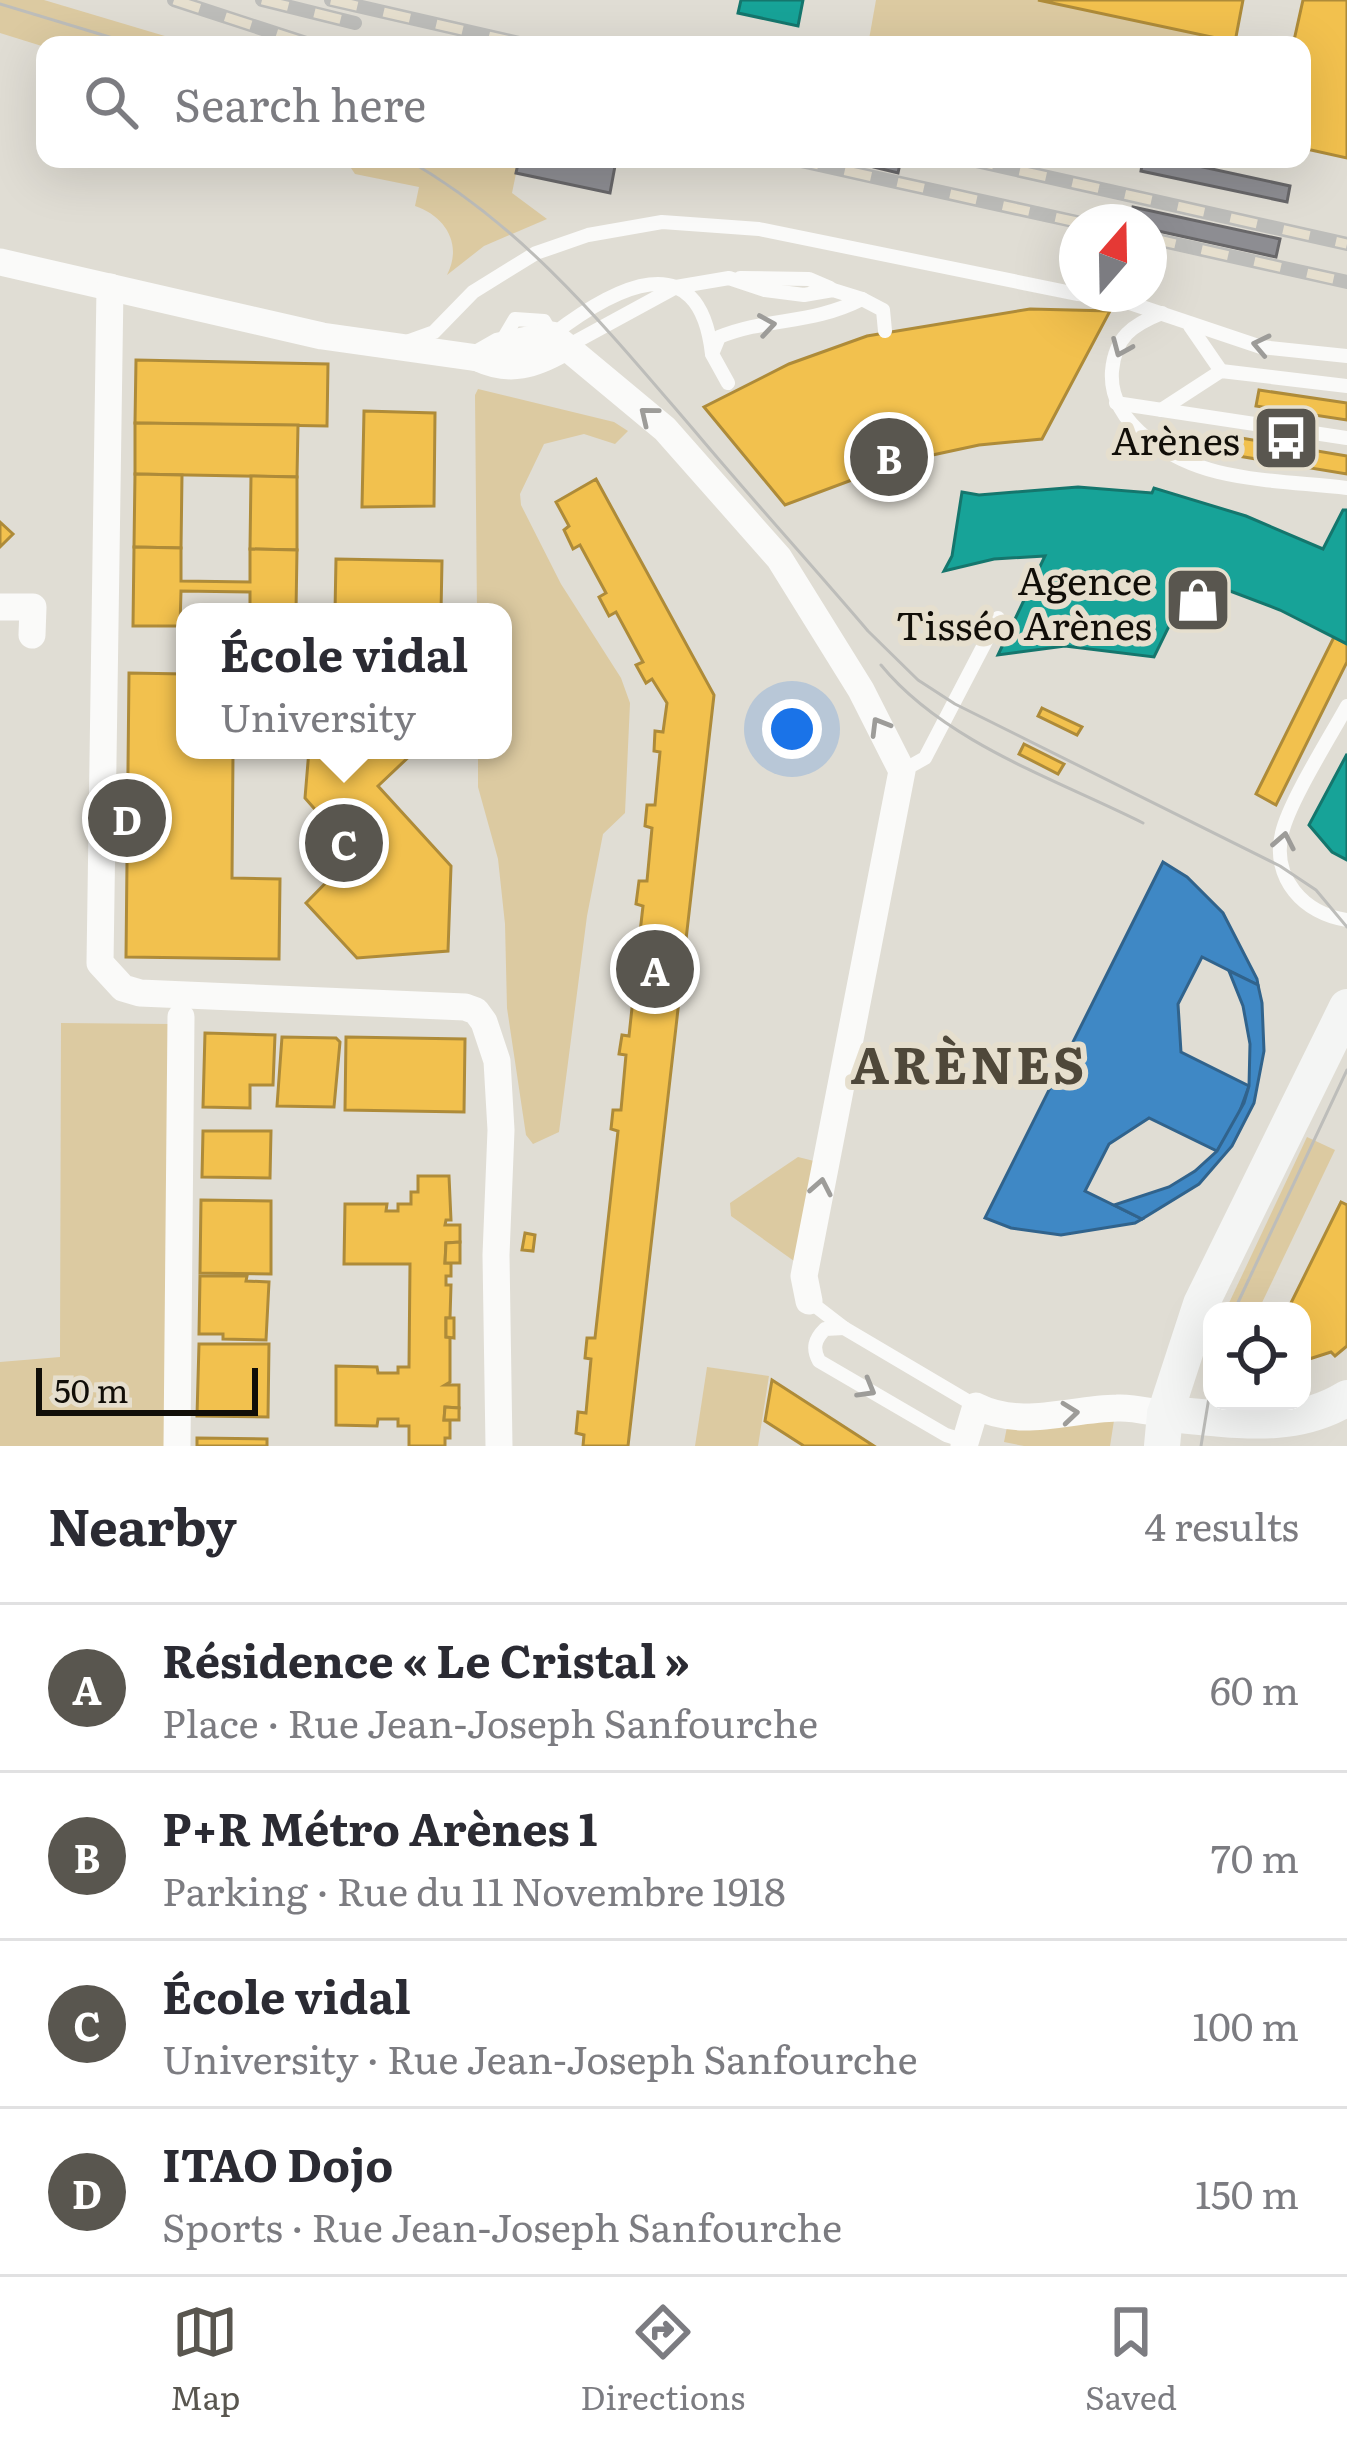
<!DOCTYPE html>
<meta charset="utf-8">
<style>
:root{--surface:#fff;--page:#f7f7f7;--text:#2b2b33;--muted:#7c7c81;--line:#e1e1e2;--accent:#59564f}
body{margin:0;font-family:Literata,serif;background:var(--page);color:var(--text)}
.controls{position:absolute;right:36px;bottom:36px;display:grid;overflow:hidden;border-radius:24px;box-shadow:0 12px 48px #0002}
.controls button{width:108px;height:108px;display:grid;place-items:center;padding:0;border:0;border-bottom:3px solid var(--line);background:var(--surface);color:var(--text);font:60px sans-serif}
.compass{position:absolute;left:1059px;top:204px;width:108px;height:108px;border-radius:50%;background:var(--surface);box-shadow:0 12px 48px #0002;rotate:20deg}
.scale{position:absolute;left:36px;bottom:30px;width:222px;box-sizing:border-box;padding-left:12px;border:6px solid #110e08;border-top:0;font-size:33px;line-height:42px;white-space:nowrap;color:#110e08;-webkit-text-stroke:9px #e6dfce;paint-order:stroke}
.you{position:absolute;left:792px;top:729px;width:42px;height:42px;margin:-30px;border:9px solid #fff;border-radius:50%;background:#1a73e8;box-shadow:0 0 0 18px #1a73e833}
.badge{display:grid;place-items:center;width:78px;height:78px;border-radius:50%;background:var(--accent);color:#fff;font-size:39px;font-weight:700}
.pin{position:absolute;translate:-50% -50%;border:6px solid #fff;box-shadow:0 3px 12px #0006}
.popup{position:absolute;left:176px;top:603px;width:336px;height:156px;box-sizing:border-box;display:grid;place-content:center;border-radius:24px;background:var(--surface);filter:drop-shadow(0 3px 9px #0005);font-size:39px;white-space:nowrap;color:var(--muted)}
.popup b{font-size:45px;color:var(--text)}
.popup::after{content:'';position:absolute;left:50%;top:100%;margin-left:-24px;border:24px solid transparent;border-top-color:var(--surface)}
.list{margin:0;padding:0;list-style:none}
h2{display:flex;justify-content:space-between;align-items:center;height:156px;margin:0;padding:0 48px;font-size:51px}
h2 small{font-size:39px;font-weight:400;color:var(--muted)}
.list li{display:grid;grid-template-columns:78px 1fr auto;gap:36px;align-items:center;box-sizing:border-box;height:168px;padding:0 48px;border-top:3px solid var(--line)}
.list b{display:block;font-size:45px;white-space:nowrap}
.list p{margin:0;font-size:39px;white-space:nowrap;color:var(--muted)}
.list em{font-size:39px;font-style:normal;color:var(--muted)}
.icon{flex:none;width:66px;height:66px;fill:none;stroke:currentColor;stroke-width:2;stroke-linecap:round;stroke-linejoin:round}
.map{position:relative;flex:none;width:1347px;height:1446px;overflow:hidden}
.search{position:absolute;background:var(--surface);box-shadow:0 12px 48px #0002;left:36px;right:36px;top:36px;height:132px;display:flex;align-items:center;gap:30px;box-sizing:border-box;padding:0 42px;border-radius:24px;color:var(--muted);font-size:45px}
.sheet{height:828px;background:var(--surface)}
nav{display:flex;justify-content:space-around;align-items:center;box-sizing:border-box;height:168px;border-top:3px solid var(--line);background:var(--surface);font-size:33px;color:var(--muted)}
nav a{display:grid;justify-items:center;gap:6px}
nav .on{color:var(--accent)}
.map>svg:first-child{display:block}
.green{fill:#dccaa1}
.homes{fill:#f2c14e;stroke:#ae8b39;stroke-width:3}
.schools{fill:#3f88c5;stroke:#31638c;stroke-width:3}
.public{fill:#17a398;stroke:#15766d;stroke-width:3}
.industry{fill:#8d8d92;stroke:#686769;stroke-width:3}
.lines{fill:none;stroke-linecap:round;stroke-linejoin:round}
.lane{stroke:#fafaf9;stroke-width:14}
.street{stroke:#fafaf9;stroke-width:27}
.secondary{stroke:#f4f5f4;stroke-width:36}
.tram{stroke:#bdbdba;stroke-width:3}
.rail-casing{stroke:#bdbdba;stroke-width:14}
.rail{stroke:#e6dfce;stroke-width:9;stroke-dasharray:27;stroke-linecap:butt}
.oneway{stroke:#9d9c99}
.labels{text-anchor:middle;dominant-baseline:central;stroke-width:12;stroke-linejoin:round;paint-order:stroke}
.poi-label{font-size:39px;fill:#110e08;stroke:#e6dfce;text-anchor:end}
.district-label{font-size:51px;font-weight:bold;letter-spacing:3px;fill:#4f483a;stroke:#e6dfce}
</style>
<div class="map">
<svg width="1347" height="1446" viewBox="0 0 1347 1446">
<rect width="100%" height="100%" fill="#e0ddd4"/>
<g class="green">
<path d="M0,0H44L195,45L45,47L0,33Z"/>
<path d="M876,0H1038L1235,42L1234,45H868Z"/>
<path d="M345,159H519L512,193L547,219L484,246L447,275C463,244 445,216 415,206L419,187L355,174Z"/>
<path d="M478,389L614,422L628,431L615,444L584,434L544,444L520,494L521,505L561,584L621,678L630,703L625,813L603,834L587,916L559,1132L533,1144L526,1135L507,1008L505,924L498,859L478,787V750H503V612H477L475,395Z"/>
<path d="M61,1023L171,1024L166,1446H0V1362L60,1357Z"/>
<path d="M1307,1137L1335,1150L1258,1311L1229,1303Z"/>
<path d="M798,1157L814,1161L794,1261L731,1216L730,1203Z"/>
<path d="M707,1367L769,1376L758,1446H695Z"/>
<path d="M1115,1414L1110,1446H1024L1004,1442L1007,1427Z"/>
</g>
<g class="homes">
<path d="M1038,0H1243L1235,42Z"/>
<path d="M1303,0H1347V158L1302,148V45H1293Z"/>
<path d="M1030,309L1110,311L1042,439L979,445L900,462L785,505L704,407L789,364L867,336Z"/>
<path d="M136,360L328,364L327,426L135,423Z"/>
<path d="M1259,390L1347,403V420L1256,406Z"/>
<path d="M364,411L435,413L434,506L362,507Z"/>
<path d="M135,423L298,425L297,477L135,474Z"/>
<path d="M1235,437L1347,456V474L1232,455Z"/>
<path d="M135,474L182,475L181,548L134,547Z"/>
<path d="M251,476L297,477V550L250,549Z"/>
<path d="M596,479L714,695L628,1446H583L584,1435L576,1433L578,1412L586,1413L591,1359L585,1358L587,1338H595L618,1131L611,1129L613,1110H621L626,1055L619,1054L622,1035L629,1036L635,980L627,979L630,958L637,959L643,906L636,904L639,881H647L652,828L645,826L647,805H655L660,752L654,751L655,731L663,732L667,703L652,679L646,683L636,665L643,662L616,612L609,616L599,597L606,593L580,545L573,549L564,530L569,526L556,502Z"/>
<path d="M0,522L13,534L0,547Z"/>
<path d="M134,547L181,548V581L250,582V549L297,550L296,612H250V592L181,591L180,626H133Z"/>
<path d="M336,559L442,561L441,612H335Z"/>
<path d="M1334,637L1347,644V662L1276,805L1256,794Z"/>
<path d="M129,673L185,674V750H281V755L233,754L232,878L280,879L279,959L126,957Z"/>
<path d="M1042,708L1082,727L1077,735L1038,716Z"/>
<path d="M1024,744L1064,764L1058,774L1019,754Z"/>
<path d="M309,750H416L378,786L451,866L448,951L357,958L306,903L354,854L305,798Z"/>
<path d="M205,1033L275,1035L273,1085H250V1108L203,1107Z"/>
<path d="M282,1037L336,1038L340,1042L334,1107L277,1106Z"/>
<path d="M346,1037L465,1039L464,1112L345,1110Z"/>
<path d="M203,1131H271L270,1178L202,1177Z"/>
<path d="M418,1176H449L451,1220H446L445,1225H460V1242L446,1243L445,1263H451V1276H446V1285H451L450,1318H446V1337H450V1382L445,1385H459V1408L445,1407L444,1420H450V1438H445V1446H409V1426H398V1419H378L377,1426L336,1425V1366L377,1367L378,1373H398V1367H409L410,1264H344L345,1204H387L386,1211H398V1204H411V1192H418Z"/>
<path d="M201,1200L271,1201V1274L200,1273Z"/>
<path d="M1341,1202L1347,1205V1346L1335,1356L1331,1352L1306,1360L1302,1357V1311H1287Z"/>
<path d="M525,1233L535,1235L533,1251L522,1250Z"/>
<path d="M460,1242V1263H445L446,1243Z"/>
<path d="M200,1276H247L246,1281L269,1282L266,1340L223,1339V1334H199Z"/>
<path d="M446,1318H454V1338L446,1337Z"/>
<path d="M199,1344H269L268,1417L197,1416Z"/>
<path d="M772,1380L874,1446H804L765,1421Z"/>
<path d="M445,1407L459,1408V1420H444Z"/>
<path d="M197,1438L267,1439V1446H197Z"/>
</g>
<g class="schools">
<path d="M1163,862L1187,877L1223,913L1257,979L1258,985L1202,957L1178,1004L1181,1052L1249,1086L1237,1119L1217,1151L1149,1118L1109,1144L1085,1191L1142,1219L1135,1223L1061,1235L1011,1228L985,1218Z"/>
<path d="M1229,971L1258,985L1262,1003L1264,1051L1254,1103L1232,1146L1199,1184L1142,1219L1114,1205L1169,1187L1195,1171L1217,1151L1244,1103L1249,1086L1250,1044L1243,1006Z"/>
</g>
<g class="public">
<path d="M741,0H803L798,26L738,13Z"/>
<path d="M1078,487L1152,493L1154,488L1246,516L1323,549L1343,510H1347V644L1280,610L1193,577L1154,657L1065,646L998,655L1045,556L994,559L944,571L952,556L962,492L979,495Z"/>
<path d="M1347,754V860L1332,852L1309,825Z"/>
</g>
<g class="industry">
<path d="M519,159H583L615,166L610,193L516,173Z"/>
<path d="M875,159H901L898,173L874,167Z"/>
<path d="M1143,159H1166L1290,186L1287,202L1141,171Z"/>
<path d="M1133,207L1280,239L1276,257L1149,229V222H1130Z"/>
</g>
<g class="lines">
<g class="lane">
<path d="M740,278L809,279L830,288"/>
<path d="M1079,294L1124,301L1261,347L1347,356"/>
<path d="M1162,313C1132,325 1115,337 1112,371C1108,425 1172,461 1218,472C1259,482 1305,483 1347,488"/>
<path d="M1190,326L1221,371"/>
<path d="M409,341L434,332L473,292L536,253L588,235L662,222L759,229L1077,294"/>
<path d="M499,346L515,319L544,321L552,335C612,289 699,240 712,354"/>
<path d="M564,348L676,287L729,278L765,290L804,295L833,290L862,299L883,310L885,331"/>
<path d="M728,383L712,354L719,337C768,317 811,325 862,299"/>
<path d="M1116,403L1347,438"/>
<path d="M1161,410L1221,371L1347,386"/>
<path d="M1347,706C1330,737 1289,802 1282,833C1271,878 1304,914 1347,920"/>
<path d="M902,771L925,758L998,618"/>
<path d="M809,1301L844,1328L976,1406"/>
<path d="M844,1328L825,1329C815,1339 812,1348 819,1361L946,1435L965,1441"/>
</g>
<g class="street">
<path d="M0,262L322,336L478,358C510,373 534,365 564,348"/>
<path d="M110,287L100,963L123,988L140,993L465,1007L476,1011L484,1022L497,1061L501,1130L496,1255L499,1446"/>
<path d="M478,358L499,346L552,335L665,429L779,558L861,690L902,771L804,1276L809,1301"/>
<path d="M0,607H33L32,635"/>
<path d="M177,1446L181,1017"/>
<path d="M964,1446L976,1406C1022,1429 1068,1409 1117,1408C1133,1407 1150,1412 1165,1414"/>
</g>
<g class="secondary">
<path d="M1165,1414C1229,1418 1290,1433 1347,1398"/>
<path d="M1162,1446L1165,1414L1201,1304L1347,1007"/>
</g>
<g class="tram">
<path d="M0,4L136,45"/>
<path d="M406,159C523,225 607,329 693,429C750,497 810,563 868,631L918,680L955,704L1280,866L1316,890L1347,927"/>
<path d="M881,665C944,742 1055,779 1143,823"/>
<path d="M1234,1311L1347,1070"/>
<path d="M1201,1446L1212,1379"/>
</g>
<g class="rail-casing">
<g id="rail">
<path d="M174,0L312,45"/>
<path d="M262,0L355,23"/>
<path d="M331,0L528,45"/>
<path d="M792,159L1077,222"/>
<path d="M967,159L1347,244"/>
<path d="M1149,238L1347,282"/>
</g>
</g>
<use href="#rail" class="rail"/>
</g>
<defs><path id="oneway-chevron" d="M-2-3.5L2.5 0L-2 3.5" fill="none" stroke-width="1.6" stroke-linecap="round" stroke-linejoin="round" transform="scale(3)"/></defs>
<g class="oneway">
<use href="#oneway-chevron" transform="translate(767 325) rotate(-9)"/>
<use href="#oneway-chevron" transform="translate(1261 345) rotate(-168)"/>
<use href="#oneway-chevron" transform="translate(1121 348) rotate(113)"/>
<use href="#oneway-chevron" transform="translate(648 415) rotate(-141)"/>
<use href="#oneway-chevron" transform="translate(879 726) rotate(-121)"/>
<use href="#oneway-chevron" transform="translate(1284 841) rotate(-79)"/>
<use href="#oneway-chevron" transform="translate(821 1187) rotate(-79)"/>
<use href="#oneway-chevron" transform="translate(867 1389) rotate(30)"/>
<use href="#oneway-chevron" transform="translate(1070 1413) rotate(-6)"/>
</g>
<defs>
<g id="bus-square" transform="scale(3.45)"><rect x="-9" y="-9" width="18" height="18" rx="4" fill="#59564f" stroke="#e6dfce"/><path d="M-5-6H5V4H4V6H2V4H-2V6H-4V4H-5ZM-3.5-4V0h7V-4ZM-3.5 1.2v1.5H-2V1.2ZM2 1.2v1.5H3.5V1.2Z" fill="#fff"/></g>
<g id="shop-square" transform="scale(3.45)"><rect x="-9" y="-9" width="18" height="18" rx="4" fill="#59564f" stroke="#e6dfce"/><path d="M-5-2.5h2.3a2.7 3.5 0 0 1 5.4 0H5L5.5 6h-11ZM-1.5-2.5h3a1.5 2.3 0 0 0-3 0Z" fill="#fff"/></g>
</defs>
<g fill-rule="evenodd">
<use href="#bus-square" x="1286" y="438"/>
<use href="#shop-square" x="1198" y="600"/>
</g>
<g class="labels">
<g class="poi-label">
<text x="1240" y="438">Arènes</text>
<text x="1152" y="578">Agence<tspan x="1152" dy="45">Tisséo Arènes</tspan></text>
</g>
<g class="district-label">
<text x="969" y="1062">ARÈNES</text>
</g>
</g>
</svg>
<div class="controls">
<button><svg class="icon" aria-label="locate" viewBox="0 0 24 24"><circle cx="12" cy="12" r="6"/><path d="M12 2v4M12 18v4M2 12h4M18 12h4"/></svg></button>
</div>
<svg class="compass" viewBox="-18 -18 36 36"><path d="M0-13l5 13h-10z" fill="#e53935"/><path d="M0 13l5-13h-10z" fill="#7c7c81"/></svg>
<div class="scale">50 m</div>
<div class="you"></div>
<div class="pin badge" style="left:655px;top:969px">A</div>
<div class="pin badge" style="left:889px;top:457px">B</div>
<div class="pin badge" style="left:344px;top:843px">C</div>
<div class="popup"><b>École vidal</b>University</div>
<div class="pin badge" style="left:127px;top:818px">D</div>
<div class="search"><svg class="icon" aria-label="search" viewBox="0 0 24 24"><circle cx="10" cy="10" r="6"/><path d="M15 15l6 6"/></svg>Search here</div>
</div>
<section class="sheet">
<h2>Nearby<small>4 results</small></h2>
<ul class="list">
<li><span class="badge">A</span><div><b>Résidence « Le Cristal »</b><p>Place · Rue Jean-Joseph Sanfourche</p></div><em>60 m</em></li>
<li><span class="badge">B</span><div><b>P+R Métro Arènes 1</b><p>Parking · Rue du 11 Novembre 1918</p></div><em>70 m</em></li>
<li><span class="badge">C</span><div><b>École vidal</b><p>University · Rue Jean-Joseph Sanfourche</p></div><em>100 m</em></li>
<li><span class="badge">D</span><div><b>ITAO Dojo</b><p>Sports · Rue Jean-Joseph Sanfourche</p></div><em>150 m</em></li>
</ul>
</section>
<nav>
<a class="on"><svg class="icon" aria-label="map" viewBox="0 0 24 24"><path d="M3 6l6-2 6 2 6-2v14l-6 2-6-2-6 2zM9 4v14M15 6v14"/></svg>Map</a>
<a><svg class="icon" aria-label="directions" viewBox="0 0 24 24"><path d="M12 3l9 9-9 9-9-9zM9 14v-3h6M13 9l2 2-2 2"/></svg>Directions</a>
<a><svg class="icon" aria-label="saved" viewBox="0 0 24 24"><path d="M7 4h10v16l-5-4-5 4z"/></svg>Saved</a>
</nav>
